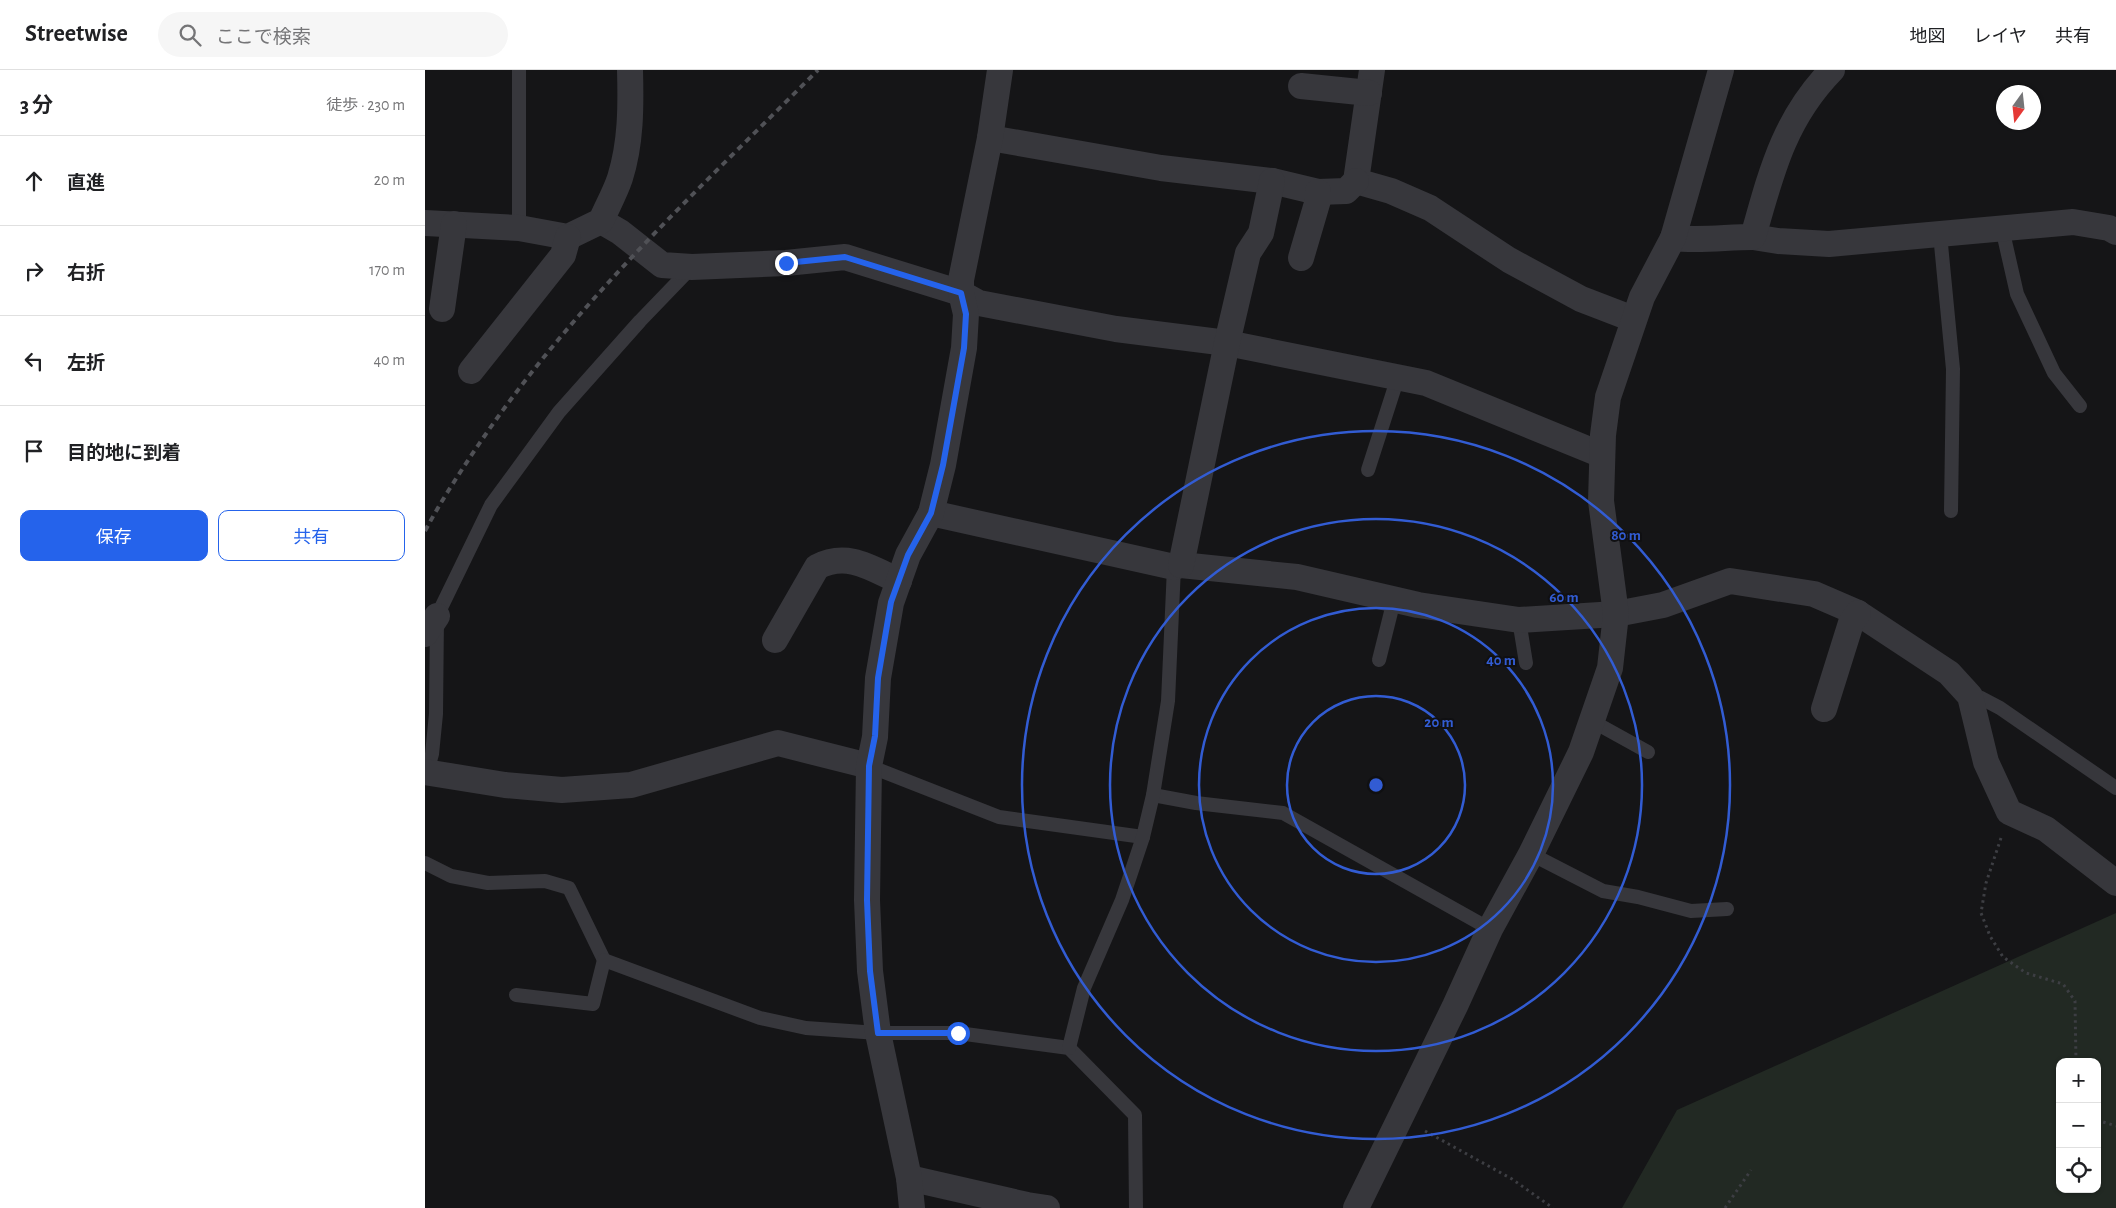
<!DOCTYPE html>
<html lang="ja">
<meta charset="utf-8">
<style>
:root{--surface:#fff;--page:#f6f6f6;--text:#202124;--muted:#757577;--line:#e0e0e0;--accent:#2563eb}
body{margin:0;font-family:"Alegreya Sans","Noto Sans JP",sans-serif;background:var(--page);color:var(--text)}
.controls{position:absolute;right:15px;bottom:15px;display:grid;overflow:hidden;border-radius:10px;box-shadow:0 1px 4px #0004}
.controls button{width:45px;height:45px;display:grid;place-items:center;padding:0;border:0;border-bottom:1px solid var(--line);background:var(--surface);color:var(--text);font:25px sans-serif}
.compass{position:absolute;left:1571px;top:15px;width:45px;height:45px;border-radius:50%;background:var(--surface);box-shadow:0 1px 4px #0004;rotate:195deg}
.stop{position:absolute;width:15px;height:15px;margin:-11px;border:4px solid #2563eb;border-radius:50%;background:#fff}
.stop.end{background:#2563eb;border-color:#fff;box-shadow:0 1px 5px #0008}
.list{margin:0;padding:0;list-style:none}
h2{display:flex;justify-content:space-between;align-items:center;height:65px;margin:0;padding:0 20px;font-size:21px}
h2 small{font-size:16px;font-weight:400;color:var(--muted)}
.list li{display:grid;grid-template-columns:32px 1fr auto;gap:15px;align-items:center;box-sizing:border-box;height:90px;padding:0 20px;border-top:1px solid var(--line)}
.list b{display:block;font-size:19px;white-space:nowrap}
.list em{font-size:16px;font-style:normal;color:var(--muted)}
.actions{display:flex;gap:10px;padding:15px 20px}
.actions a{flex:1;padding:11px 0;border:1px solid var(--accent);border-radius:10px;text-align:center;font-size:18px;color:var(--accent)}
.actions .main{background:var(--accent);color:#fff}
.icon{flex:none;width:28px;height:28px;fill:none;stroke:currentColor;stroke-width:2;stroke-linecap:round;stroke-linejoin:round}
.map{position:relative;flex:none;width:1691px;height:1138px;overflow:hidden}
header{display:flex;align-items:center;gap:30px;box-sizing:border-box;height:70px;padding:0 25px;background:var(--surface);border-bottom:1px solid var(--line)}
header strong{font-size:24px}
nav{display:flex;gap:28px;margin-inline-start:auto;font-size:18px}
.search{width:350px;height:45px;background:var(--page);display:flex;align-items:center;gap:12px;box-sizing:border-box;padding:0 18px;border-radius:28px;color:var(--muted);font-size:19px}
main{display:flex}
aside{flex:1;background:var(--surface)}
.map>svg:first-child{display:block}
.green{fill:#222923;fill-rule:evenodd}
.lines{fill:none;stroke-linecap:round;stroke-linejoin:round}
.path{stroke:#3d3e43;stroke-width:3;stroke-dasharray:2.5 4;stroke-linecap:butt}
.service{stroke:#37373c;stroke-width:14}
.minor{stroke:#37373c;stroke-width:26}
.rail{stroke:#505156;stroke-width:4;stroke-dasharray:6 5;stroke-linecap:butt}
.route{stroke:#2563eb;stroke-width:6}
.ring{fill:none;stroke:#325cd3;stroke-width:2.5}
.centre{fill:#325cd3;stroke:#101012;stroke-width:2.5}
.ring-label{font-size:15px;text-anchor:middle;font-weight:bold;fill:#325cd3;stroke:#101012;stroke-width:4;stroke-linejoin:round;paint-order:stroke}
</style>
<header>
<strong>Streetwise</strong>
<div class="search"><svg class="icon" aria-label="search" viewBox="0 0 24 24"><circle cx="10" cy="10" r="6"/><path d="M15 15l6 6"/></svg>ここで検索</div>
<nav><a>地図</a><a>レイヤ</a><a>共有</a></nav>
</header>
<main>
<aside>
<h2>3 分<small>徒歩 · 230 m</small></h2>
<ul class="list">
<li><svg class="icon" aria-label="ahead" viewBox="0 0 24 24"><path d="M12 20V5M6 11l6-6 6 6"/></svg><div><b>直進</b></div><em>20 m</em></li>
<li><svg class="icon" aria-label="right" viewBox="0 0 24 24"><path d="M7 20v-9h11M14 6l5 5-5 5"/></svg><div><b>右折</b></div><em>170 m</em></li>
<li><svg class="icon" aria-label="left" viewBox="0 0 24 24"><path d="M17 20v-9H6M10 6l-5 5 5 5"/></svg><div><b>左折</b></div><em>40 m</em></li>
<li><svg class="icon" aria-label="arrive" viewBox="0 0 24 24"><path d="M6 21V4h12l-3 4 3 4H6"/></svg><div><b>目的地に到着</b></div></li>
</ul>
<div class="actions"><a class="main">保存</a><a>共有</a></div>
</aside>
<div class="map">
<svg width="1691" height="1138" viewBox="0 0 1691 1138">
<rect width="100%" height="100%" fill="#151517"/>
<path class="green" d="M1691,843V1138H1197L1252,1040ZM1635,992H1672V1119H1635Z"/>
<g class="lines">
<g class="path">
<path d="M1576,768L1561,813L1556,843L1565,866L1578,887L1601,903L1638,914L1650,931L1651,992"/>
<path d="M1672,1050L1691,1056"/>
<path d="M1000,1061L1087,1109L1128,1138"/>
<path d="M1300,1138L1326,1100"/>
</g>
<g class="service">
<path d="M94,0V158"/>
<path d="M1577,158L1592,224L1629,303L1655,336"/>
<path d="M1515,164L1528,299L1526,441"/>
<path d="M943,400L973,307"/>
<path d="M1094,550L1101,593"/>
<path d="M954,590L969,530"/>
<path d="M1545,626L1556,628L1575,638L1691,718"/>
<path d="M1167,651L1223,682"/>
<path d="M444,696L574,747L718,767"/>
<path d="M1,706L7,684L11,644L12,546L66,435L134,342L215,251L267,197"/>
<path d="M728,725L771,733L858,743L1065,859"/>
<path d="M1106,784L1178,821L1213,827L1266,841L1302,839"/>
<path d="M0,793L26,806L63,813L120,811L144,818L179,890"/>
<path d="M91,925L168,934L179,890L335,948L381,958L453,963H533L644,978L710,1045L711,1138"/>
<path d="M644,978L659,918L697,830L718,767L728,725L743,631L749,497"/>
</g>
<g class="minor">
<path d="M947,0L931,111L966,121L1005,138L1084,190L1156,229L1208,249"/>
<path d="M876,16L944,23"/>
<path d="M565,68L736,98L847,111L893,122L921,121L931,111"/>
<path d="M176,151L195,162L237,195L267,197L361,193L420,187L536,223L554,233L691,259L802,273L1001,313L1177,385"/>
<path d="M0,153L94,158L143,167L176,151C182,137 190,123 195,108C206,73 206,37 205,0"/>
<path d="M1328,167L1353,171L1404,174L1648,152L1684,158L1691,162"/>
<path d="M1248,168C1275,171 1302,167 1328,167C1346,103 1359,49 1407,0"/>
<path d="M876,188L893,130V122"/>
<path d="M17,239L29,154"/>
<path d="M46,301L138,185L143,167"/>
<path d="M506,443L749,497L756,495L872,507L993,535L1094,550L1191,544L1238,535L1305,511L1389,524L1433,543L1524,603L1545,626L1561,692L1584,742L1621,759L1691,813"/>
<path d="M756,495L802,273L823,183L836,163L847,111"/>
<path d="M0,564L12,546"/>
<path d="M350,570L392,497C422,481 446,498 474,511"/>
<path d="M1399,639L1426,553L1433,543"/>
<path d="M0,702L80,715L137,720L206,715L353,673L444,696"/>
<path d="M484,1108L602,1135L622,1138"/>
<path d="M487,1138L484,1108L453,963L445,901L442,830L444,696L450,667L453,608L466,533L483,485L506,443L518,395L539,278L541,244L536,223V210L565,68L575,0"/>
<path d="M931,1138L1030,936L1065,859L1106,784L1156,682L1185,598L1191,544L1176,431L1178,365L1183,327L1217,227L1248,168L1296,0"/>
</g>
<path class="rail" d="M0,461C16,431 35,402 54,374C149,234 274,119 393,0"/>
</g>
<g class="lines">
<path class="route" d="M361,193L420,187L536,223L541,244L539,278L518,395L506,443L483,485L466,532L453,608L450,666L444,696L442,830L445,901L453,963H533"/>
</g>
<g class="ring">
<circle cx="951" cy="715" r="89"/>
<circle cx="951" cy="715" r="177"/>
<circle cx="951" cy="715" r="266"/>
<circle cx="951" cy="715" r="354"/>
</g>
<circle cx="951" cy="715" r="8" class="centre"/>
<g class="ring-label">
<text x="1201" y="470">80 m</text>
<text x="1139" y="532">60 m</text>
<text x="1076" y="595">40 m</text>
<text x="1014" y="657">20 m</text>
</g>
</svg>
<div class="controls">
<button>+</button>
<button>−</button>
<button><svg class="icon" aria-label="locate" viewBox="0 0 24 24"><circle cx="12" cy="12" r="6"/><path d="M12 2v4M12 18v4M2 12h4M18 12h4"/></svg></button>
</div>
<svg class="compass" viewBox="-18 -18 36 36"><path d="M0-13l5 13h-10z" fill="#e53935"/><path d="M0 13l5-13h-10z" fill="#757577"/></svg>
<div class="stop" style="left:533px;top:963px"></div>
<div class="stop end" style="left:361px;top:193px"></div>
</div>
</main>
